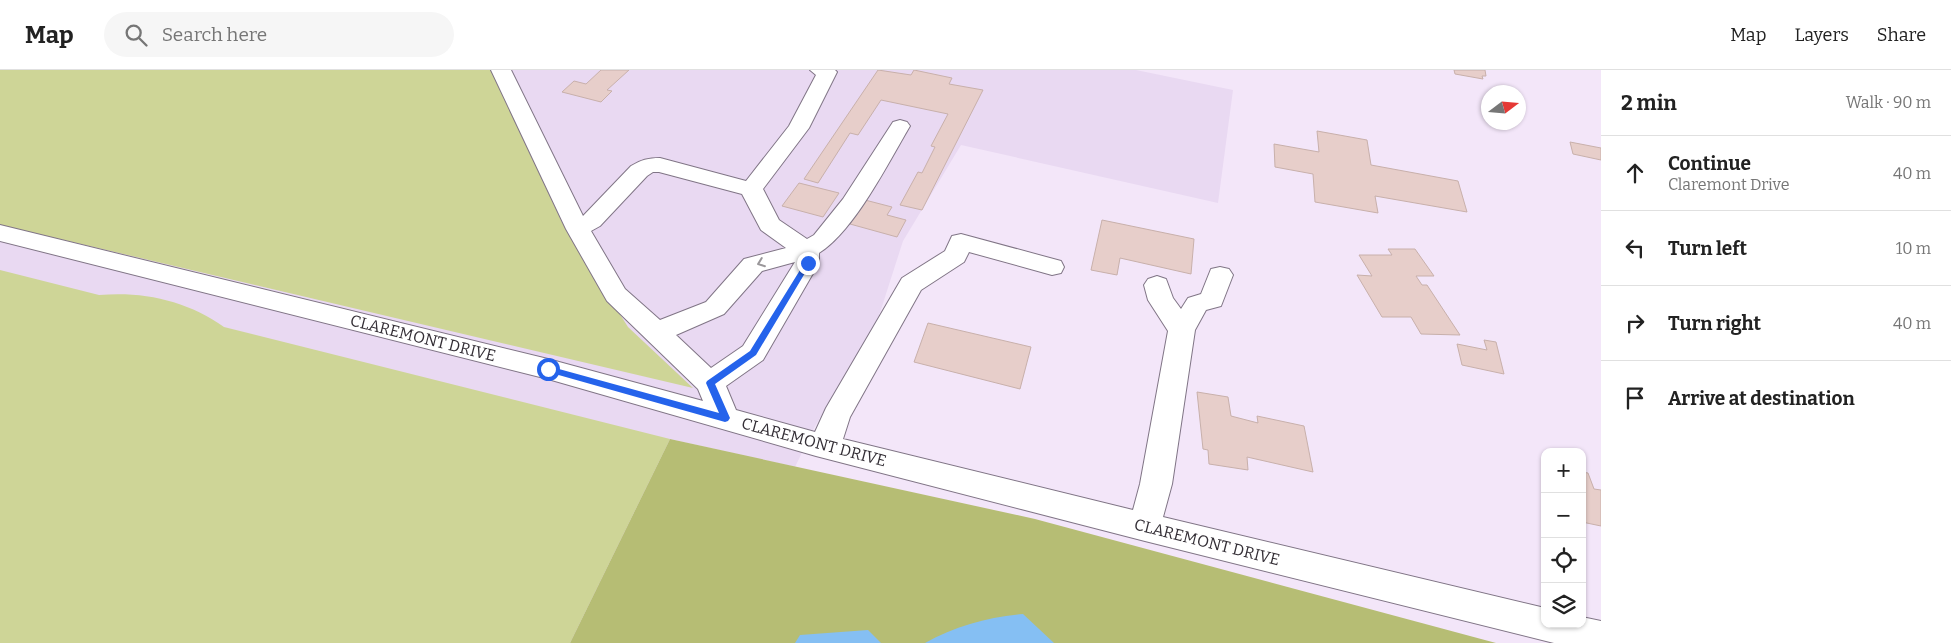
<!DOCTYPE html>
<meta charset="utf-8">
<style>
:root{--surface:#fff;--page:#f6f6f6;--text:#222;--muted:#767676;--line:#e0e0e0}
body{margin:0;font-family:Bitter,serif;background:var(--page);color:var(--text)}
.controls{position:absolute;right:15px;bottom:15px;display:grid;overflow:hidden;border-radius:10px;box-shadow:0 1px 4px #0004}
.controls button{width:45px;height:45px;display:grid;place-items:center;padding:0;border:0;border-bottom:1px solid var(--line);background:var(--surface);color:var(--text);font:25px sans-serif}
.compass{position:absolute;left:1481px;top:15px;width:45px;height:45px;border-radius:50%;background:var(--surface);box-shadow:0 1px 4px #0004;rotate:74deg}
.stop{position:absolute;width:15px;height:15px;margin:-11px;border:4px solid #2563eb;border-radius:50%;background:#fff}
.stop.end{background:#2563eb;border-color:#fff;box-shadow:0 1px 5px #0008}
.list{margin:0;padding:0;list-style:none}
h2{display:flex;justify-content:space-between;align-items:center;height:65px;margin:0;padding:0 20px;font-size:21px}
h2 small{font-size:16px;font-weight:400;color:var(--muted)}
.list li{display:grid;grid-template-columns:32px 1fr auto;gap:15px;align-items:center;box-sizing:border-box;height:75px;padding:0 20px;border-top:1px solid var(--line)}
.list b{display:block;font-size:19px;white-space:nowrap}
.list p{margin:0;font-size:16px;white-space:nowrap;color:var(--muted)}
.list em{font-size:16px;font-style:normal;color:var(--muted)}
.icon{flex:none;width:28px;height:28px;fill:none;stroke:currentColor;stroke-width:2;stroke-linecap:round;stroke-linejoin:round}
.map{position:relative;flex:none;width:1601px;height:573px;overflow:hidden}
header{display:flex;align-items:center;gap:30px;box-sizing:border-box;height:70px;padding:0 25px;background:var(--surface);border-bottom:1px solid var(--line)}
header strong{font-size:24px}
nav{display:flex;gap:28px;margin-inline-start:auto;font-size:18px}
.search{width:350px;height:45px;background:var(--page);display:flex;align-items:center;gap:12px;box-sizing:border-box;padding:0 18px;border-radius:28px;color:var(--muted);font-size:19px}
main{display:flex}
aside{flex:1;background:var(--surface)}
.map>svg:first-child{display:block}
.built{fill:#e9d9f2}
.green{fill:#ced597}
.forest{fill:#b6bd74}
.water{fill:#85bff3}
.building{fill:#e7ceca;stroke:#c8b0ab}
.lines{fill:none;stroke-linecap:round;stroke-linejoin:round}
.minor-casing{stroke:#807586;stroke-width:2}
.minor{fill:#fff;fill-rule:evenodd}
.oneway{stroke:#9a979a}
.route{fill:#2563eb}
.labels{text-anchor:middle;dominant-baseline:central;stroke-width:5;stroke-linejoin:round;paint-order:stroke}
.street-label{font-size:16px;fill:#342f36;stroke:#fff}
</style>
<header>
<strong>Map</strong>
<div class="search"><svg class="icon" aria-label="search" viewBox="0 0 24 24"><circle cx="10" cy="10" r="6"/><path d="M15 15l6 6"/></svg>Search here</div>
<nav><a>Map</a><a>Layers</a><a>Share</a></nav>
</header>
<main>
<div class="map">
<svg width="1601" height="573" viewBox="0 0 1601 573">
<rect width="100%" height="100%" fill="#f3e6f9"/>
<path class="built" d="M0,0H1136L1233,20L1218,133L961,75L903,171L877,252L814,358L795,397L670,369L570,573H0Z"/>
<g class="green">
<path d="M0,0H491L562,152L628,257L693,318L0,155Z"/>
<path d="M0,200L99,225C144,221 188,231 224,257L670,369L570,573H0Z"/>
</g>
<path class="forest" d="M670,369L1035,449L1496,573H570Z"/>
<g class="water">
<path d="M1023,544L1054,573H925C955,556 989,547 1023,544Z"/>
<path d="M868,560L881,573H795L800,565Z"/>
</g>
<g class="building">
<path d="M601,0H629L607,20L612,21L601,32L562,22L574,11L586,14Z"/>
<path d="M878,0L911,5L914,0L952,8L949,14L983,20L922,140L900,135L918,102L922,103L935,77L931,76L948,44L881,30L858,65L850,63L818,113L804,109Z"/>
<path d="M1454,0H1485L1486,6H1482L1483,9L1455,4Z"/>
<path d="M1317,61L1367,70L1371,95L1458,111L1467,142L1375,126L1378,143L1315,132L1313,104L1275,97L1274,74L1319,82Z"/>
<path d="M1570,72L1601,78V90L1573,84Z"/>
<path d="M799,113L839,123L823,147L782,136Z"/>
<path d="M865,130L892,137L887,145L906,150L897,167L850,154Z"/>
<path d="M1102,150L1194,169L1191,204L1120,188L1117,205L1091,200Z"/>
<path d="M1388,179H1415L1434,206H1416L1422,215H1427L1460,265L1421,264L1411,247H1382L1357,205L1372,206L1359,185H1392Z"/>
<path d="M928,253L1031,277L1020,319L914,292Z"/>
<path d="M1484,270L1496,272L1504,304L1462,295L1457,274L1487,280Z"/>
<path d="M1197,322L1228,327L1231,346L1258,353L1257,346L1304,356L1313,402L1247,387L1248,400L1209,394L1208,380L1203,379Z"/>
<path d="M1582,402L1588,403L1594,419L1601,420V456L1582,452Z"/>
</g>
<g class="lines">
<g class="minor-casing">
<path id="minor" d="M491,0H511L583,146L631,96C641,90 648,88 660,88L746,111L789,56L816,5L810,0H835L837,2L809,58L763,119L779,150L807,169L814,165L843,129L893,52L900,50L907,52L910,56C888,93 855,160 819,183V193L763,290L726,316L736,340L815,362L826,338L902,208L945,181L952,166L961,164L1061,191L1064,197L1061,203L1052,205L969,182L964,192L921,220L850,347L843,369L1133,440L1140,414L1168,261L1148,230L1144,215L1148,209L1157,206L1166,209L1173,228L1181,239L1188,228L1201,224L1211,199L1220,197L1229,199L1233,205L1221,236L1206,240L1195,260L1172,414L1163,447L1545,538V554H1582V547L1601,551V573H1554L1145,471L816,386L548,309L0,171V155L548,289L703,331L698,319L607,231L566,159ZM653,102H659L742,124L761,160L786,178L744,189L706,232L660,250L625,219L591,161L600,156L647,106ZM795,192L743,276L711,298L676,265L724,244L762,201Z"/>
</g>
<use href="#minor" class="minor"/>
</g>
<defs><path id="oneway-chevron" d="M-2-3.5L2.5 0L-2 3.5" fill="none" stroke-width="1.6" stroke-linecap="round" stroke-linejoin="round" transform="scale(1.25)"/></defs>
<use class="oneway" href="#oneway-chevron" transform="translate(761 193) rotate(159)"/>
<path class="route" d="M808,191L811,193L756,285L715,314L730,348L728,351L725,352L548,302L544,299L548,296L719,343L706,313L707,311L750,281L805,192Z"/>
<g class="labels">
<g class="street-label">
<text transform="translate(423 268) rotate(14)">CLAREMONT DRIVE</text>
<text transform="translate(814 372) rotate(15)">CLAREMONT DRIVE</text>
<text transform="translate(1207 472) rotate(14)">CLAREMONT DRIVE</text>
</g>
</g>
</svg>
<div class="controls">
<button>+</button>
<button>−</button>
<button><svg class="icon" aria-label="locate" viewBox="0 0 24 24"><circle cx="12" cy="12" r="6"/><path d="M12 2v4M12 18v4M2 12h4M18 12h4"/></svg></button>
<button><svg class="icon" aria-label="layers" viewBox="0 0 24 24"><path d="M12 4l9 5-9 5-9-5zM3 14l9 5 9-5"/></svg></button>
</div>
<svg class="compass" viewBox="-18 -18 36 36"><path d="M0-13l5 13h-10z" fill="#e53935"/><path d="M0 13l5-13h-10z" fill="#767676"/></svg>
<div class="stop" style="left:548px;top:299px"></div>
<div class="stop end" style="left:808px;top:193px"></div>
</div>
<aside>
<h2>2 min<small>Walk · 90 m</small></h2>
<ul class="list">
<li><svg class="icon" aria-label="ahead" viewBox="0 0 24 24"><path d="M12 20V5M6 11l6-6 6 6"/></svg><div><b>Continue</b><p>Claremont Drive</p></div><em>40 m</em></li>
<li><svg class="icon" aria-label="left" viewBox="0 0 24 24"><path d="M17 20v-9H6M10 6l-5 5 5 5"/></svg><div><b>Turn left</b></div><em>10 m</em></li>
<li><svg class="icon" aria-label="right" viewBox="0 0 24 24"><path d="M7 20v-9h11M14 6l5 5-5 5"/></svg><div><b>Turn right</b></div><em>40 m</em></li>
<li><svg class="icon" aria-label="arrive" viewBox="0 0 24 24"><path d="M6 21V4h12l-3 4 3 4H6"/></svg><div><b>Arrive at destination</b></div></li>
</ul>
</aside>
</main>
